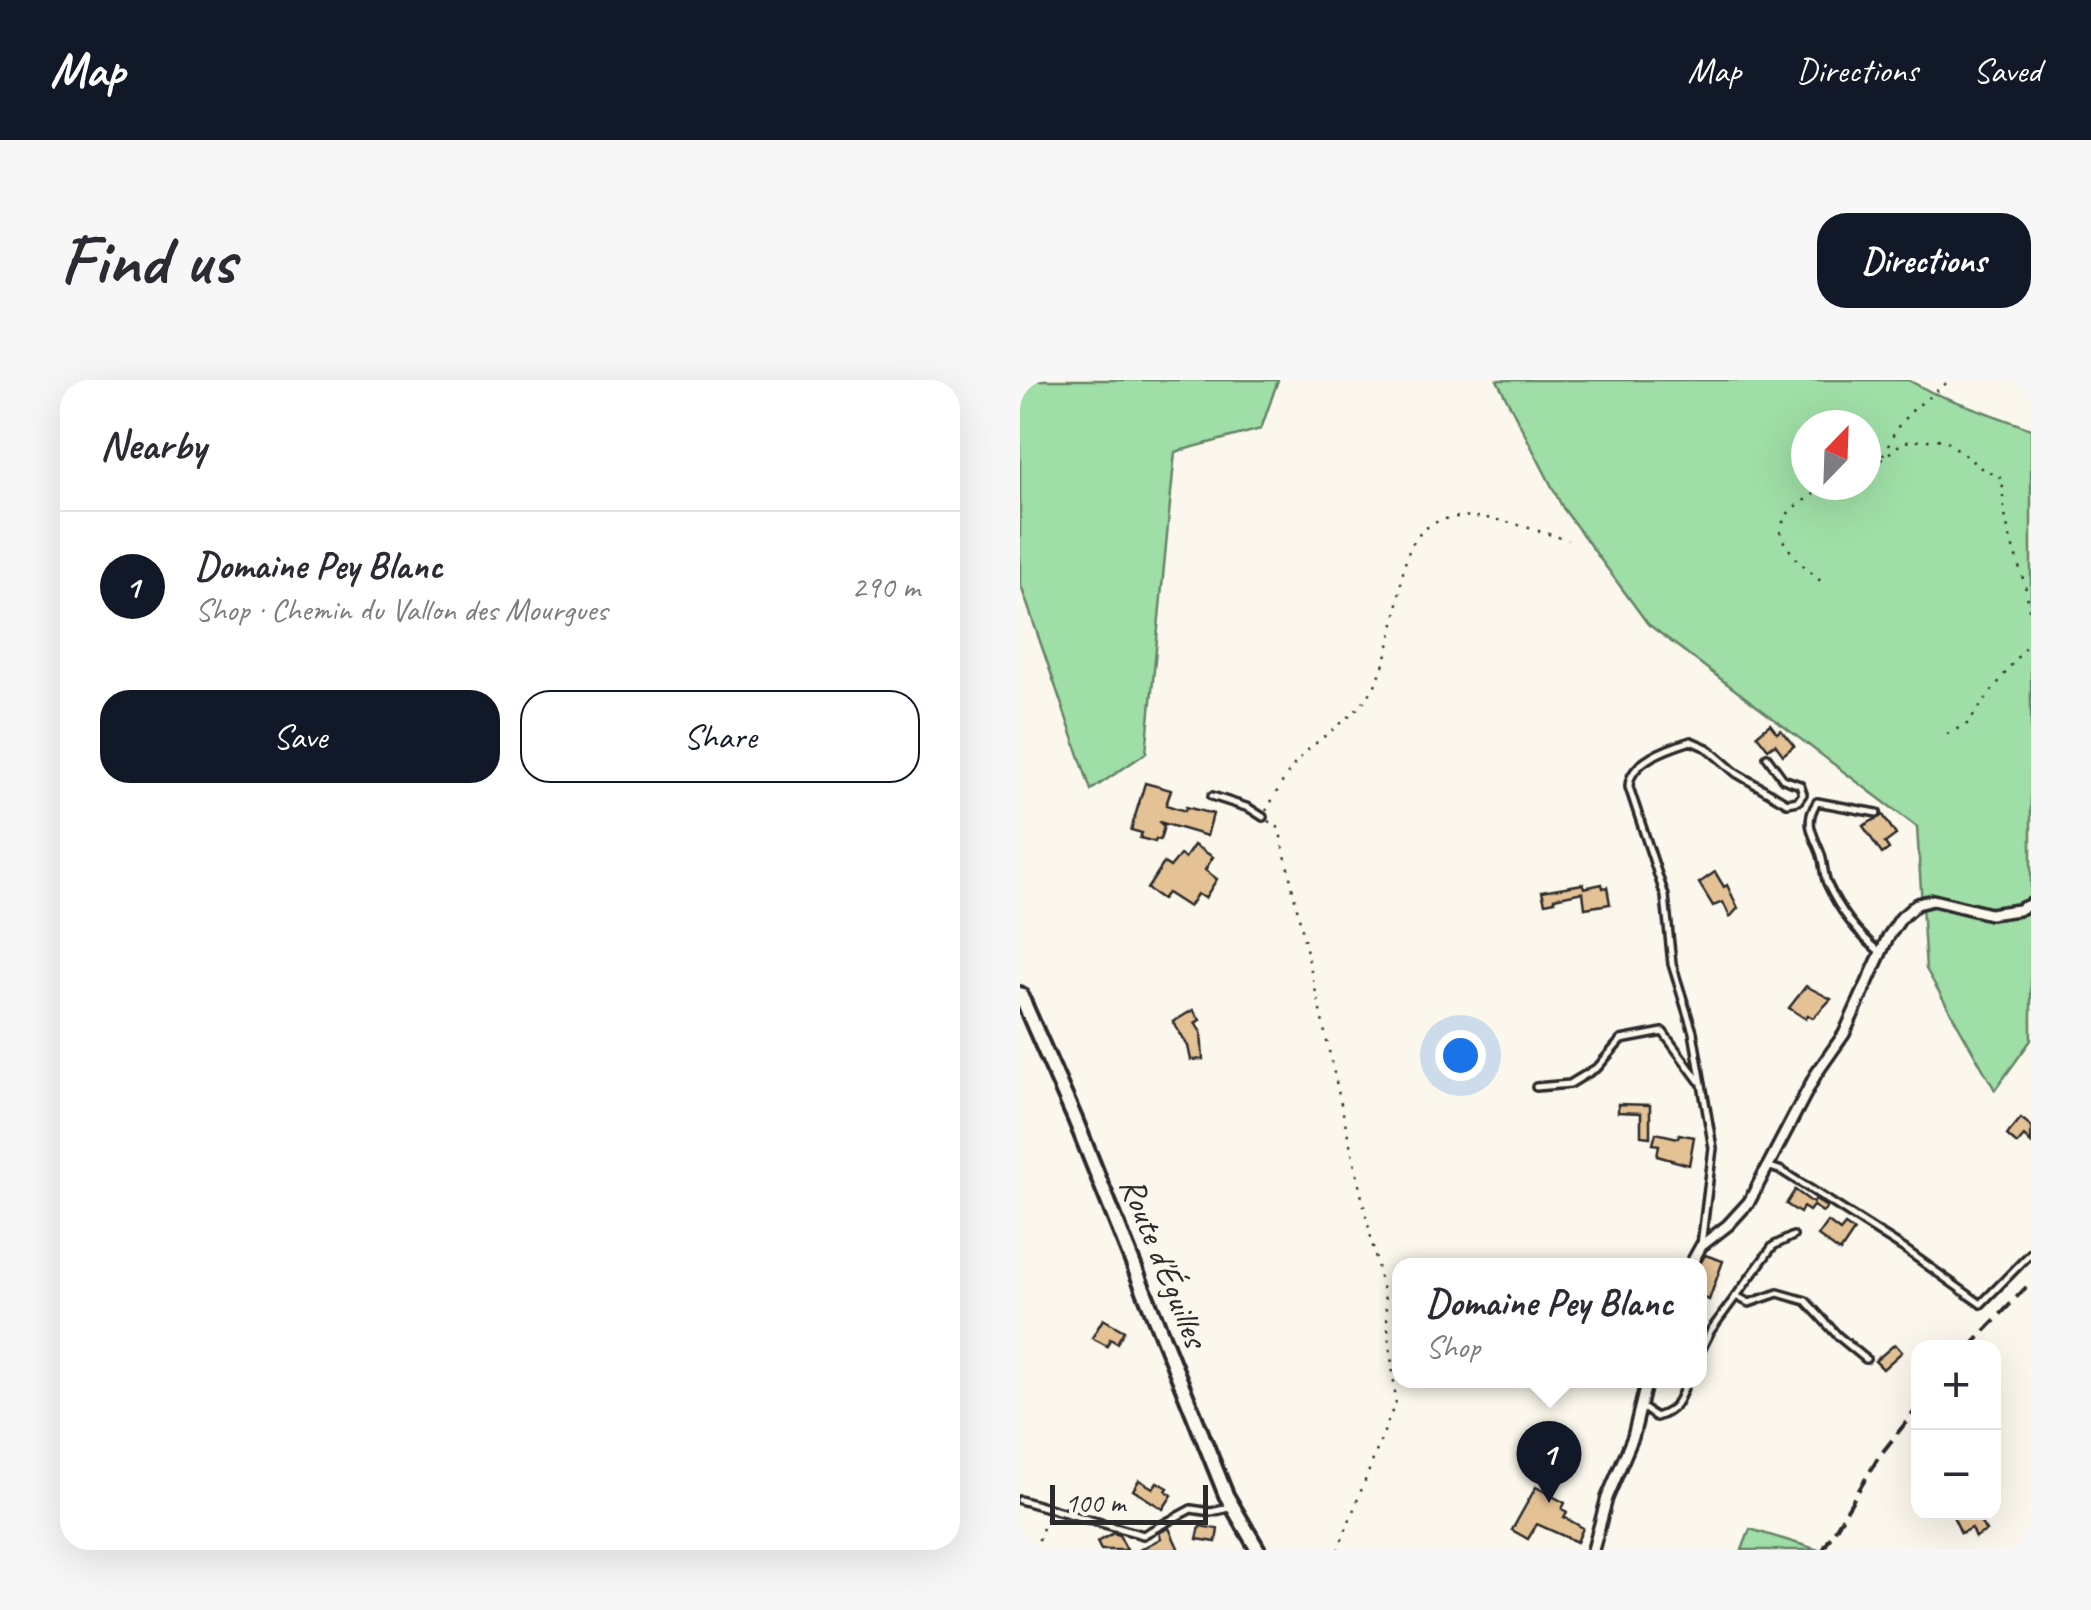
<!DOCTYPE html>
<meta charset="utf-8">
<style>
:root{--surface:#fff;--page:#f7f7f7;--text:#2b2b33;--muted:#7c7c81;--line:#e1e1e2;--accent:#111827}
body{margin:0;font-family:Caveat,sans-serif;background:var(--page);color:var(--text)}
.controls{position:absolute;right:30px;bottom:30px;display:grid;overflow:hidden;border-radius:20px;box-shadow:0 10px 40px #0002}
.controls button{width:90px;height:90px;display:grid;place-items:center;padding:0;border:0;border-bottom:2px solid var(--line);background:var(--surface);color:var(--text);font:50px sans-serif}
.compass{position:absolute;left:771px;top:30px;width:90px;height:90px;border-radius:50%;background:var(--surface);box-shadow:0 10px 40px #0002;rotate:23deg}
.scale{position:absolute;left:30px;bottom:25px;width:158px;box-sizing:border-box;padding-left:10px;border:5px solid #2b2b2b;border-top:0;font-size:28px;line-height:35px;white-space:nowrap;color:#2b2b2b;-webkit-text-stroke:8px #fbf7ec;paint-order:stroke}
.you{position:absolute;left:440px;top:675px;width:35px;height:35px;margin:-25px;border:8px solid #fff;border-radius:50%;background:#1a73e8;box-shadow:0 0 0 15px #1a73e833}
.badge{display:grid;place-items:center;width:65px;height:65px;border-radius:50%;background:var(--accent);color:#fff;font-size:32px;font-weight:700}
.pin{position:absolute;translate:-50% -82px;filter:drop-shadow(0 2px 5px #0008)}
.pin::after{content:'';position:absolute;top:52px;width:35px;height:30px;background:inherit;clip-path:polygon(0 0,100% 0,50% 100%)}
.popup{position:absolute;left:372px;top:878px;width:315px;height:130px;box-sizing:border-box;display:grid;place-content:center;border-radius:20px;background:var(--surface);filter:drop-shadow(0 2px 8px #0005);font-size:32px;white-space:nowrap;color:var(--muted)}
.popup b{font-size:38px;color:var(--text)}
.popup::after{content:'';position:absolute;left:50%;top:100%;margin-left:-20px;border:20px solid transparent;border-top-color:var(--surface)}
.list{margin:0;padding:0;list-style:none}
h2{display:flex;justify-content:space-between;align-items:center;height:130px;margin:0;padding:0 40px;font-size:42px}
h2 small{font-size:32px;font-weight:400;color:var(--muted)}
.list li{display:grid;grid-template-columns:65px 1fr auto;gap:30px;align-items:center;box-sizing:border-box;height:150px;padding:0 40px;border-top:2px solid var(--line)}
.list b{display:block;font-size:38px;white-space:nowrap}
.list p{margin:0;font-size:32px;white-space:nowrap;color:var(--muted)}
.list em{font-size:32px;font-style:normal;color:var(--muted)}
.actions{display:flex;gap:20px;padding:30px 40px}
.actions a{flex:1;padding:22px 0;border:2px solid var(--accent);border-radius:30px;text-align:center;font-size:35px;color:var(--accent)}
.actions .main{background:var(--accent);color:#fff}
.map{position:relative;flex:none;width:1011px;height:1170px;overflow:hidden;border-radius:30px}
header{display:flex;align-items:center;gap:60px;box-sizing:border-box;height:140px;padding:0 50px;background:var(--accent);color:#fff}
header strong{font-size:48px}
nav{display:flex;gap:55px;margin-inline-start:auto;font-size:35px}
.intro{display:flex;align-items:center;justify-content:space-between;box-sizing:border-box;height:240px;padding:0 60px}
h1{margin:0;font-size:70px}
.button{padding:25px 45px;border-radius:30px;background:var(--accent);color:#fff;font-size:35px;font-weight:700}
main{display:flex;gap:60px;padding:0 60px}
aside{flex:1;background:var(--surface);border-radius:30px;box-shadow:0 10px 40px #0002}
.map>svg:first-child{display:block}
.green{fill:#9fdea6;stroke:#658468;stroke-width:2.5;fill-rule:evenodd}
.building{fill:#e5c296;stroke:#2b2b2b;stroke-width:2.5}
.lines{fill:none;stroke-linecap:round;stroke-linejoin:round}
.lane-casing{stroke:#2b2b2b;stroke-width:12}
.street-casing{stroke:#2b2b2b;stroke-width:16}
.secondary-casing{stroke:#2b2b2b;stroke-width:20}
.path{stroke:#2b2b2b;stroke-width:2.5;stroke-dasharray:2.5 8;stroke-linecap:butt}
.lane{stroke:#fbf7ec;stroke-width:5}
.street{stroke:#fbf7ec;stroke-width:9}
.secondary{stroke:#fbf7ec;stroke-width:12}
.rail{stroke:#2b2b2b;stroke-width:4;stroke-dasharray:15 8;stroke-linecap:butt}
.labels{text-anchor:middle;dominant-baseline:central;stroke-width:8;stroke-linejoin:round;paint-order:stroke}
.street-label{font-size:35px;fill:#2b2b2b;stroke:#fbf7ec}
</style>
<header>
<strong>Map</strong>
<nav><a>Map</a><a>Directions</a><a>Saved</a></nav>
</header>
<div class="intro"><h1>Find us</h1><a class="button">Directions</a></div>
<main>
<aside>
<h2>Nearby<small></small></h2>
<ul class="list">
<li><span class="badge">1</span><div><b>Domaine Pey Blanc</b><p>Shop · Chemin du Vallon des Mourgues</p></div><em>290 m</em></li>
</ul>
<div class="actions"><a class="main">Save</a><a>Share</a></div>
</aside>
<div class="map">
<svg width="1011" height="1170" viewBox="0 0 1011 1170">
<rect width="100%" height="100%" fill="#fbf7ec"/>
<filter id="ink" filterUnits="userSpaceOnUse"><feTurbulence type="fractalNoise" baseFrequency=".01" numOctaves="2"/><feDisplacementMap in="SourceGraphic" scale="20" xChannelSelector="R" yChannelSelector="G"/><feConvolveMatrix kernelMatrix="1 2 1 2 8 2 1 2 1" color-interpolation-filters="sRGB"/></filter>
<g filter="url(#ink)">
<g class="green">
<path d="M0,0H258L241,49L155,72L126,373L71,410L0,203Z"/>
<path d="M477,0H888L913,13L1011,49V660L975,710L906,589L897,447L628,244L543,128ZM786,45H846V105H786Z"/>
<path d="M730,1149L799,1170H722Z"/>
</g>
<g class="building">
<path d="M750,344L757,353L761,350L774,366L763,375L755,364L748,369L737,355Z"/>
<path d="M125,403L151,410L146,425L165,431L166,427L193,434L187,456L139,442L144,446L140,460L136,459L135,462L120,458L122,453L111,450Z"/>
<path d="M863,435L876,455L865,463L869,469L862,474L843,446Z"/>
<path d="M174,465L193,477L185,490L197,499L185,518L177,514L169,527L147,513L142,519L127,509L144,483L150,487L160,475L165,478Z"/>
<path d="M695,492L704,507L707,505L718,528L710,537L703,522L693,526L679,503Z"/>
<path d="M563,504L564,508L582,504L583,508L587,507L590,524L565,528L563,512L534,518L535,521L525,523L522,511Z"/>
<path d="M786,606L811,619L793,638L788,635L786,639L769,628Z"/>
<path d="M173,630L180,640L175,643L181,652L183,679L171,680L168,666L153,642Z"/>
<path d="M598,724L630,725V757L621,756V733L598,732Z"/>
<path d="M1001,738L1011,746V763L1004,756L997,764L987,755Z"/>
<path d="M636,753L658,758L659,754L674,757L669,785L637,776L639,765L633,764Z"/>
<path d="M775,810L793,823L795,820L807,827L803,832L793,826L789,831L783,827L780,833L766,824Z"/>
<path d="M808,842L820,851L825,845L834,851L820,872L798,856Z"/>
<path d="M685,875L703,881L689,920L679,915V886Z"/>
<path d="M83,939L104,951L97,963L90,959L87,966L72,958Z"/>
<path d="M875,964L882,972L863,989L855,981Z"/>
<path d="M119,1100L133,1108L137,1102L148,1108L146,1111L152,1115L143,1129L113,1110Z"/>
<path d="M516,1107L545,1123L542,1129L547,1132L544,1137L563,1148L557,1162L517,1144L508,1159L492,1150Z"/>
<path d="M931,1132H954L966,1151L955,1157L951,1148L941,1153Z"/>
<path d="M180,1146L198,1149L196,1162L177,1159Z"/>
<path d="M149,1148L159,1170H119L138,1160L141,1158L139,1153Z"/>
<path d="M94,1153L99,1155L107,1170H81L77,1162Z"/>
</g>
<g class="lines">
<g class="lane-casing">
<g id="lane">
<path d="M192,416L229,428L243,437"/>
<path d="M857,433L797,422C784,442 792,452 800,472C804,482 803,493 807,503C819,529 837,553 859,571"/>
<path d="M516,707L550,704L578,687L601,660L643,652L679,701"/>
<path d="M750,787L762,791L886,870L961,924L1011,873"/>
<path d="M681,865L693,768L673,652L652,584L645,516L609,407C609,381 649,368 671,361L687,368L716,393L767,423L778,421L783,414L780,405L763,399L747,377"/>
<path d="M716,916L729,923L758,913L786,921L818,956L846,979"/>
<path d="M679,974L691,950L753,866L773,856"/>
<path d="M620,1026L636,1037C657,1031 660,1019 667,1000"/>
<path d="M0,1120L123,1155L171,1129L191,1132L209,1128"/>
</g>
</g>
<g class="street-casing">
<g id="street">
<path d="M670,886L681,866L708,845L729,822L796,694L824,654L868,557L881,538L897,524L913,520L970,534L998,530L1011,524"/>
<path d="M573,1170L587,1118L613,1057L627,1000"/>
</g>
</g>
<g class="secondary-casing">
<path id="secondary" d="M0,614L55,739L206,1115L238,1170"/>
</g>
<g class="path">
<path d="M861,80L883,62L925,59L962,89L983,99C981,136 992,164 1003,199C1008,213 1009,230 1011,246"/>
<path d="M846,87C867,81 868,60 880,44C894,26 914,14 930,0"/>
<path d="M801,105C785,127 763,123 760,156L776,179L805,205"/>
<path d="M927,354L947,344L1011,259"/>
<path d="M246,431C257,412 268,389 284,374C309,349 338,337 355,305C366,284 370,261 375,239C380,217 381,191 389,171C415,109 502,147 548,160"/>
<path d="M248,441L259,448L365,920L376,1021L318,1170"/>
<path d="M15,1170L28,1134"/>
</g>
<use href="#lane" class="lane"/>
<use href="#street" class="street"/>
<use href="#secondary" class="secondary"/>
<g class="rail">
<path d="M949,968L1011,902"/>
<path d="M803,1170L858,1078L898,1027"/>
</g>
</g>
</g>
<g class="labels">
<g class="street-label">
<text transform="translate(144 882) rotate(68)">Route d'Éguilles</text>
</g>
</g>
</svg>
<div class="controls">
<button>+</button>
<button>−</button>
</div>
<svg class="compass" viewBox="-18 -18 36 36"><path d="M0-13l5 13h-10z" fill="#e53935"/><path d="M0 13l5-13h-10z" fill="#7c7c81"/></svg>
<div class="scale">100 m</div>
<div class="you"></div>
<div class="pin badge" style="left:529px;top:1123px">1</div>
<div class="popup"><b>Domaine Pey Blanc</b>Shop</div>
</div>
</main>
